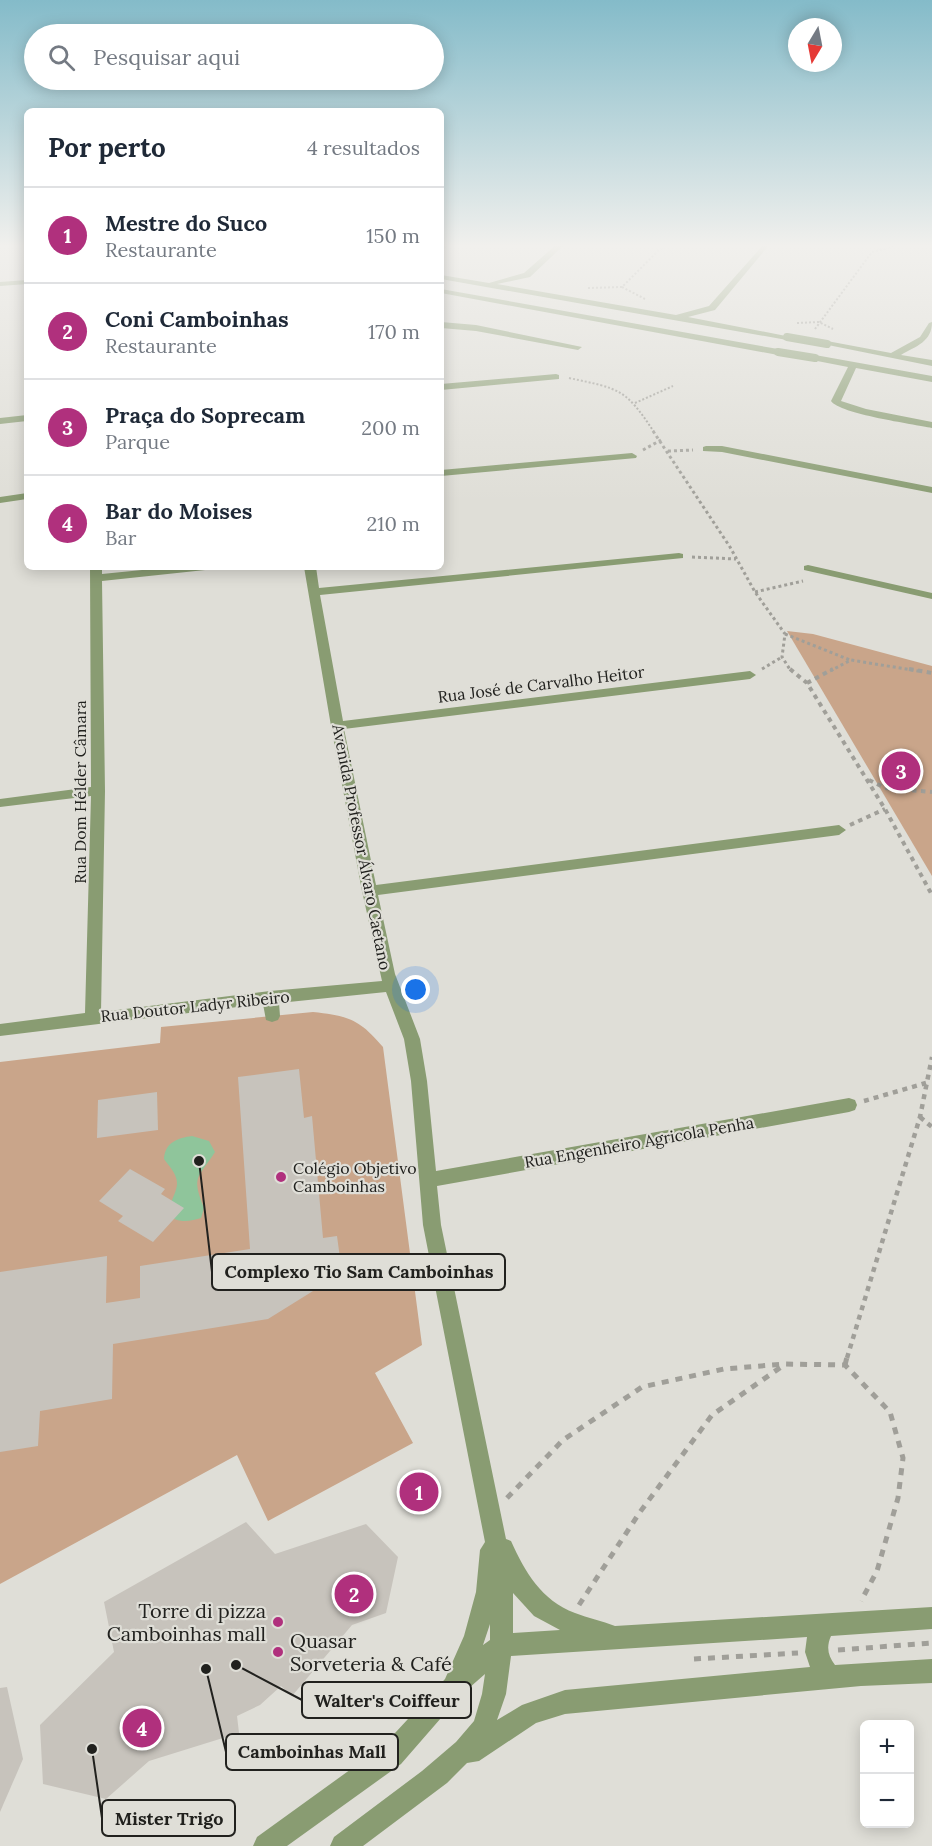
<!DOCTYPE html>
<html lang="pt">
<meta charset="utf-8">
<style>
:root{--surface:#fff;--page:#f2f2f3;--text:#1f2937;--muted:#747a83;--line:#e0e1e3;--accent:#b0307d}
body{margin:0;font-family:Lora,serif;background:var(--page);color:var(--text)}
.controls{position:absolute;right:18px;bottom:18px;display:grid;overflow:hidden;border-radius:9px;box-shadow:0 3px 15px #0003}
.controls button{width:54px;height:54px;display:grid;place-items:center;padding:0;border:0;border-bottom:2px solid var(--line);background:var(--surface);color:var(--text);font:30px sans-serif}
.compass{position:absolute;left:788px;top:18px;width:54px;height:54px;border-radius:50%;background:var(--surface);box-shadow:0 3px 15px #0003;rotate:190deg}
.you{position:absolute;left:416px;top:990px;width:21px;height:21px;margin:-15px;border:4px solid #fff;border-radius:50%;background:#1a73e8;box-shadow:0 0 0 9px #1a73e833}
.badge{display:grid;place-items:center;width:39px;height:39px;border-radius:50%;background:var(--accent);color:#fff;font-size:20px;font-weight:700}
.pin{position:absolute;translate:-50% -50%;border:3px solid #fff;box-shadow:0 2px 6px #0006}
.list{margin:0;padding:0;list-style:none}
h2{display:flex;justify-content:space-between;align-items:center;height:78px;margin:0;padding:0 24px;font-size:26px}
h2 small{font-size:20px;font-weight:400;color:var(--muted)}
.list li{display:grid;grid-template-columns:39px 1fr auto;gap:18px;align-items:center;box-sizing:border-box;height:96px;padding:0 24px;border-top:2px solid var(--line)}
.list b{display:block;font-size:22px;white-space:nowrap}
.list p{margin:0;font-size:20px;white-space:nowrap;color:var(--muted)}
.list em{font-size:20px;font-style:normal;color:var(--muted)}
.icon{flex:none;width:33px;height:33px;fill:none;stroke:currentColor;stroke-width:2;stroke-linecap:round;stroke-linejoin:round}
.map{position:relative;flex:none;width:932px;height:1846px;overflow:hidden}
.search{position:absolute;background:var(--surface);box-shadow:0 3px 15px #0003;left:24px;top:24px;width:420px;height:66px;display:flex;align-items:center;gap:15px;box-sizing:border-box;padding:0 21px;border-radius:33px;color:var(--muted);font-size:22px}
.panel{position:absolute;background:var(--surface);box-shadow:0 3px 15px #0003;left:24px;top:108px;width:420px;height:462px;border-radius:9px}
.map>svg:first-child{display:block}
.green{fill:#c9a58a}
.water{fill:#8fc59b}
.building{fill:#c7c3bc}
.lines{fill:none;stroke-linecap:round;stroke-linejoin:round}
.path-far4{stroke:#a09f99;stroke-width:2;stroke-dasharray:2 2;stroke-linecap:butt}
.path-far3{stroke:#a09f99;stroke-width:3;stroke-dasharray:3 3;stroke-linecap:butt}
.path-far2{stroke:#a09f99;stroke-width:4;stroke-dasharray:4.5 4.5;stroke-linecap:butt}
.path-far1{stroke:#a09f99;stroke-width:4.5;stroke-dasharray:5 5;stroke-linecap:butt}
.path{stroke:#a09f99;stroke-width:5;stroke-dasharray:7 7;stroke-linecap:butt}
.minor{fill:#899c72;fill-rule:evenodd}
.minor-bridge{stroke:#899c72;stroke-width:8}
.poi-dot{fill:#b0307d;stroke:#dfded7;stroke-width:2}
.labels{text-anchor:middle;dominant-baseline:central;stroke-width:4.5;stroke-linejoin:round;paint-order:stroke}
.street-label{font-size:16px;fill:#21211e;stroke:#dfded7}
.poi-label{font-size:16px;fill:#21211e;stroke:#dfded7;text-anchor:start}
.near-poi-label{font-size:20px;fill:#21211e;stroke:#dfded7;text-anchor:end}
.leader{fill:none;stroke:#21211e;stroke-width:2}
.callout-dot{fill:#21211e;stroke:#dfded7;stroke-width:2}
.callout{fill:#dfded7;stroke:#21211e;stroke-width:2}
.callout-label{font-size:18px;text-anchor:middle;font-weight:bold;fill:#21211e}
</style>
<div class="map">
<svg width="932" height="1846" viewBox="0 0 932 1846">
<rect width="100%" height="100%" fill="#dfded7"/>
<g class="green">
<path d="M787,631L813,634L932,666V876Z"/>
<path d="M313,1012C349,1016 359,1019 383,1047L422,1345L375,1373L413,1443L268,1521L237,1455L0,1584V1062L160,1043L161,1027Z"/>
</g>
<path class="water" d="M192,1136L209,1141L215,1152C198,1179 191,1175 204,1208L201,1218C190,1222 166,1225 170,1206C172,1198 177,1191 177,1183C177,1174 169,1166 164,1159C165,1142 178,1138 192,1136Z"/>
<g class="building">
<path d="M299,1069L304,1118L312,1116L323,1238L337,1236L342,1273L268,1319L113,1344L112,1399L40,1411L38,1446L0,1452V1272L107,1256L106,1303L140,1298V1266L250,1249L238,1077Z"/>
<path d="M157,1092L158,1130L97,1138L98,1100Z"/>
<path d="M130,1169L165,1189L161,1194L184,1208L153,1242L118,1221L123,1216L99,1201Z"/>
<path d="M246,1522L275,1554L366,1524L398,1557L386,1613L352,1625L292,1696L281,1686L260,1705L237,1716L239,1733L149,1761L106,1799L43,1784L40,1725L114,1652L104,1602Z"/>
<path d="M7,1687L23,1759L0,1812V1688Z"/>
</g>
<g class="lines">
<g class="path-far4">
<path d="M622,287L645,299"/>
<path d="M588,288L622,287L665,244"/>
<path d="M797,323L819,322L833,329"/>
<path d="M815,329L872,252L892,247L895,244"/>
<path d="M569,378C620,389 625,388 654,432"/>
<path d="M635,403L673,386"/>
</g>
<g class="path-far3">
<path d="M653,431L730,547L755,592L785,634L782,657L791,671"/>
<path d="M643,450L661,440"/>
<path d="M668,451L693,450"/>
<path d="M692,557L736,559"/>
<path d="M755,592L803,581"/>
<path d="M785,634L850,660"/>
<path d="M762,669L782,657"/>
<path d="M830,671L851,660L918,671"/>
</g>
<g class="path-far2">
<path d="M790,669L807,683L885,809L932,895"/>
<path d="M909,669L932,673"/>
<path d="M807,683L833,669"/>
<path d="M869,780L885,788L932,792"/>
<path d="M850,825L885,809"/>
</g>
<g class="path-far1">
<path d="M864,1101L926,1083"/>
<path d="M920,1117L932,1127"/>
<path d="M847,1358L920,1117L932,1057"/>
</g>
<g class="path">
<path d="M845,1365L847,1357"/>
<path d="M507,1498L563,1440L642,1387L724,1369L784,1364L845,1365L890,1412L903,1458L898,1498L877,1571L861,1601"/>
<path d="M579,1605L640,1512L712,1415L784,1365"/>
<path d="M838,1650L932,1643"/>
<path d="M694,1659L798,1653"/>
</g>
<g class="minor">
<path d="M444,244H452L441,251V245Z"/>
<path d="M557,244H565L530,277L497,284L676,315L709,306L764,244H770L715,310L688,317L791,337L787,340L441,279V275L489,283L524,273Z"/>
<path d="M27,280V284L0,286V282Z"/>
<path d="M441,289L778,349L782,352L778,355L441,293Z"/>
<path d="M441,322L476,325L582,347L578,350L476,331L441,328Z"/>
<path d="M932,322C932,342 916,346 901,355L932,360V366L823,344L827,341L891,353L920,337L929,323Z"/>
<path d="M815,355L932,376V382L856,368L841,401L866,409L932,422V428C913,424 840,414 831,401L848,367L812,360L811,358Z"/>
<path d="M556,374L559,375V379L441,390V384Z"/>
<path d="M27,415V421L0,424V418Z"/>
<path d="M706,446H722L932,487V493L722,452L703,451V447Z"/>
<path d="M632,453L637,456L636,458L441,476V470Z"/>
<path d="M27,493V499L0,503V497Z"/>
<path d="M679,553L683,554V558L320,595L343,721L750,671L756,675L750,679L344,729L376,885L839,825L846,830L839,835L378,895L395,974L420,1039L427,1081L436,1171L849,1098L855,1100L857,1105L855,1110L849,1112L437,1186L441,1225L506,1539L511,1541C525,1572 541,1600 575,1613C588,1618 602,1621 615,1626L932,1607V1629L831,1636C826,1647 828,1656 835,1665L932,1659V1683L861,1686L565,1714L536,1723L479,1761L467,1763L447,1783L363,1846H330L334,1837L422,1771L456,1742L474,1721L482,1694L485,1674L461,1695L401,1764L287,1846H253L257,1837L383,1746L445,1679L464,1636L476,1592L480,1550L485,1542L423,1225L411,1081L404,1039L386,992L279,1003L280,1016L278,1020L272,1022L266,1020L263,1004L0,1036V1024L85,1013L91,796L0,807V799L91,787L90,567H102V574L172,567H211L205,570L102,581L105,791L101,1012L270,991L382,981L362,891L331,726L304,567H316L319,588ZM513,1593L534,1616L560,1630L513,1633ZM490,1624V1640L483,1645ZM807,1637L805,1652L810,1667L565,1690L522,1705L497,1720L506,1694L511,1656Z"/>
<path d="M808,565L932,593V599L804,570V566Z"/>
</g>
<g class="minor-bridge">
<path d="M787,337L827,344"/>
<path d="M778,352L815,358"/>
</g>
</g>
<linearGradient id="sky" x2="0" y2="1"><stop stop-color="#84bbc9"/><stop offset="0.49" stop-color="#f1f0ed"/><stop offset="1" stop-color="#f1f0ed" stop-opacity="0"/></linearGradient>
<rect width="932" height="502" fill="url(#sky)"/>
<g class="poi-dot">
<circle cx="281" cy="1177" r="6"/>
<circle cx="278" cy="1622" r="6"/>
<circle cx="278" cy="1652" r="6"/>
</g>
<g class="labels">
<g class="street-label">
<text transform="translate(541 684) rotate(-7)">Rua José de Carvalho Heitor</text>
<text transform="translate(80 792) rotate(-90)">Rua Dom Hélder Câmara</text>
<text transform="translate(362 847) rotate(79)">Avenida Professor Álvaro Caetano</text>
<text transform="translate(195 1006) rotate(-6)">Rua Doutor Ladyr Ribeiro</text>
<text transform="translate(639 1142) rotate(-10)">Rua Engenheiro Agricola Penha</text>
</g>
<g class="poi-label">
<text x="293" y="1168">Colégio Objetivo<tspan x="293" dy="18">Camboinhas</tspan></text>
</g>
<g class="near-poi-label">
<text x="266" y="1610">Torre di pizza<tspan x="266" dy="23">Camboinhas mall</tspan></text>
<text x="290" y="1640" text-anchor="start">Quasar<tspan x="290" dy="23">Sorveteria &amp; Café</tspan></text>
</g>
</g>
<path class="leader" d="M199 1161L212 1272M236 1665L302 1700M206 1669L226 1752M92 1749L102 1818"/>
<g class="callout-dot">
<circle cx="199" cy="1161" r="6"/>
<circle cx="236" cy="1665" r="6"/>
<circle cx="206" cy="1669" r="6"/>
<circle cx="92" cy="1749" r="6"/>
</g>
<g class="callout">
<rect x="212" y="1254" width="293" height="36" rx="6"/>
<rect x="302" y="1682" width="169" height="36" rx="6"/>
<rect x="226" y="1734" width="172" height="36" rx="6"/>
<rect x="102" y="1800" width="133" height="36" rx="6"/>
</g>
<g class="callout-label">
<text x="359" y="1278">Complexo Tio Sam Camboinhas</text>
<text x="387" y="1707">Walter's Coiffeur</text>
<text x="312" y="1758">Camboinhas Mall</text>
<text x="169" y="1825">Mister Trigo</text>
</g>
</svg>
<div class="controls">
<button>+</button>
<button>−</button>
</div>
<svg class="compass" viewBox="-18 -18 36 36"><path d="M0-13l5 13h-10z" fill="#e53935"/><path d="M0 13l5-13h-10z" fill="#747a83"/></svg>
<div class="you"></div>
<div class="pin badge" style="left:419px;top:1492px">1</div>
<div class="pin badge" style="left:354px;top:1594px">2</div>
<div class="pin badge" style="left:901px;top:771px">3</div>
<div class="pin badge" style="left:142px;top:1728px">4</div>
<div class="search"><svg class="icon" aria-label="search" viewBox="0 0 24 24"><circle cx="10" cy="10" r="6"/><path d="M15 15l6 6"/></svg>Pesquisar aqui</div>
<section class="panel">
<h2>Por perto<small>4 resultados</small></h2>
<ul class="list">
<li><span class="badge">1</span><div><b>Mestre do Suco</b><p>Restaurante</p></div><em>150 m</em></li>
<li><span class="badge">2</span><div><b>Coni Camboinhas</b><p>Restaurante</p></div><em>170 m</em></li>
<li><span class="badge">3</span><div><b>Praça do Soprecam</b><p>Parque</p></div><em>200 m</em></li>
<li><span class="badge">4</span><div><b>Bar do Moises</b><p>Bar</p></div><em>210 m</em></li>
</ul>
</section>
</div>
